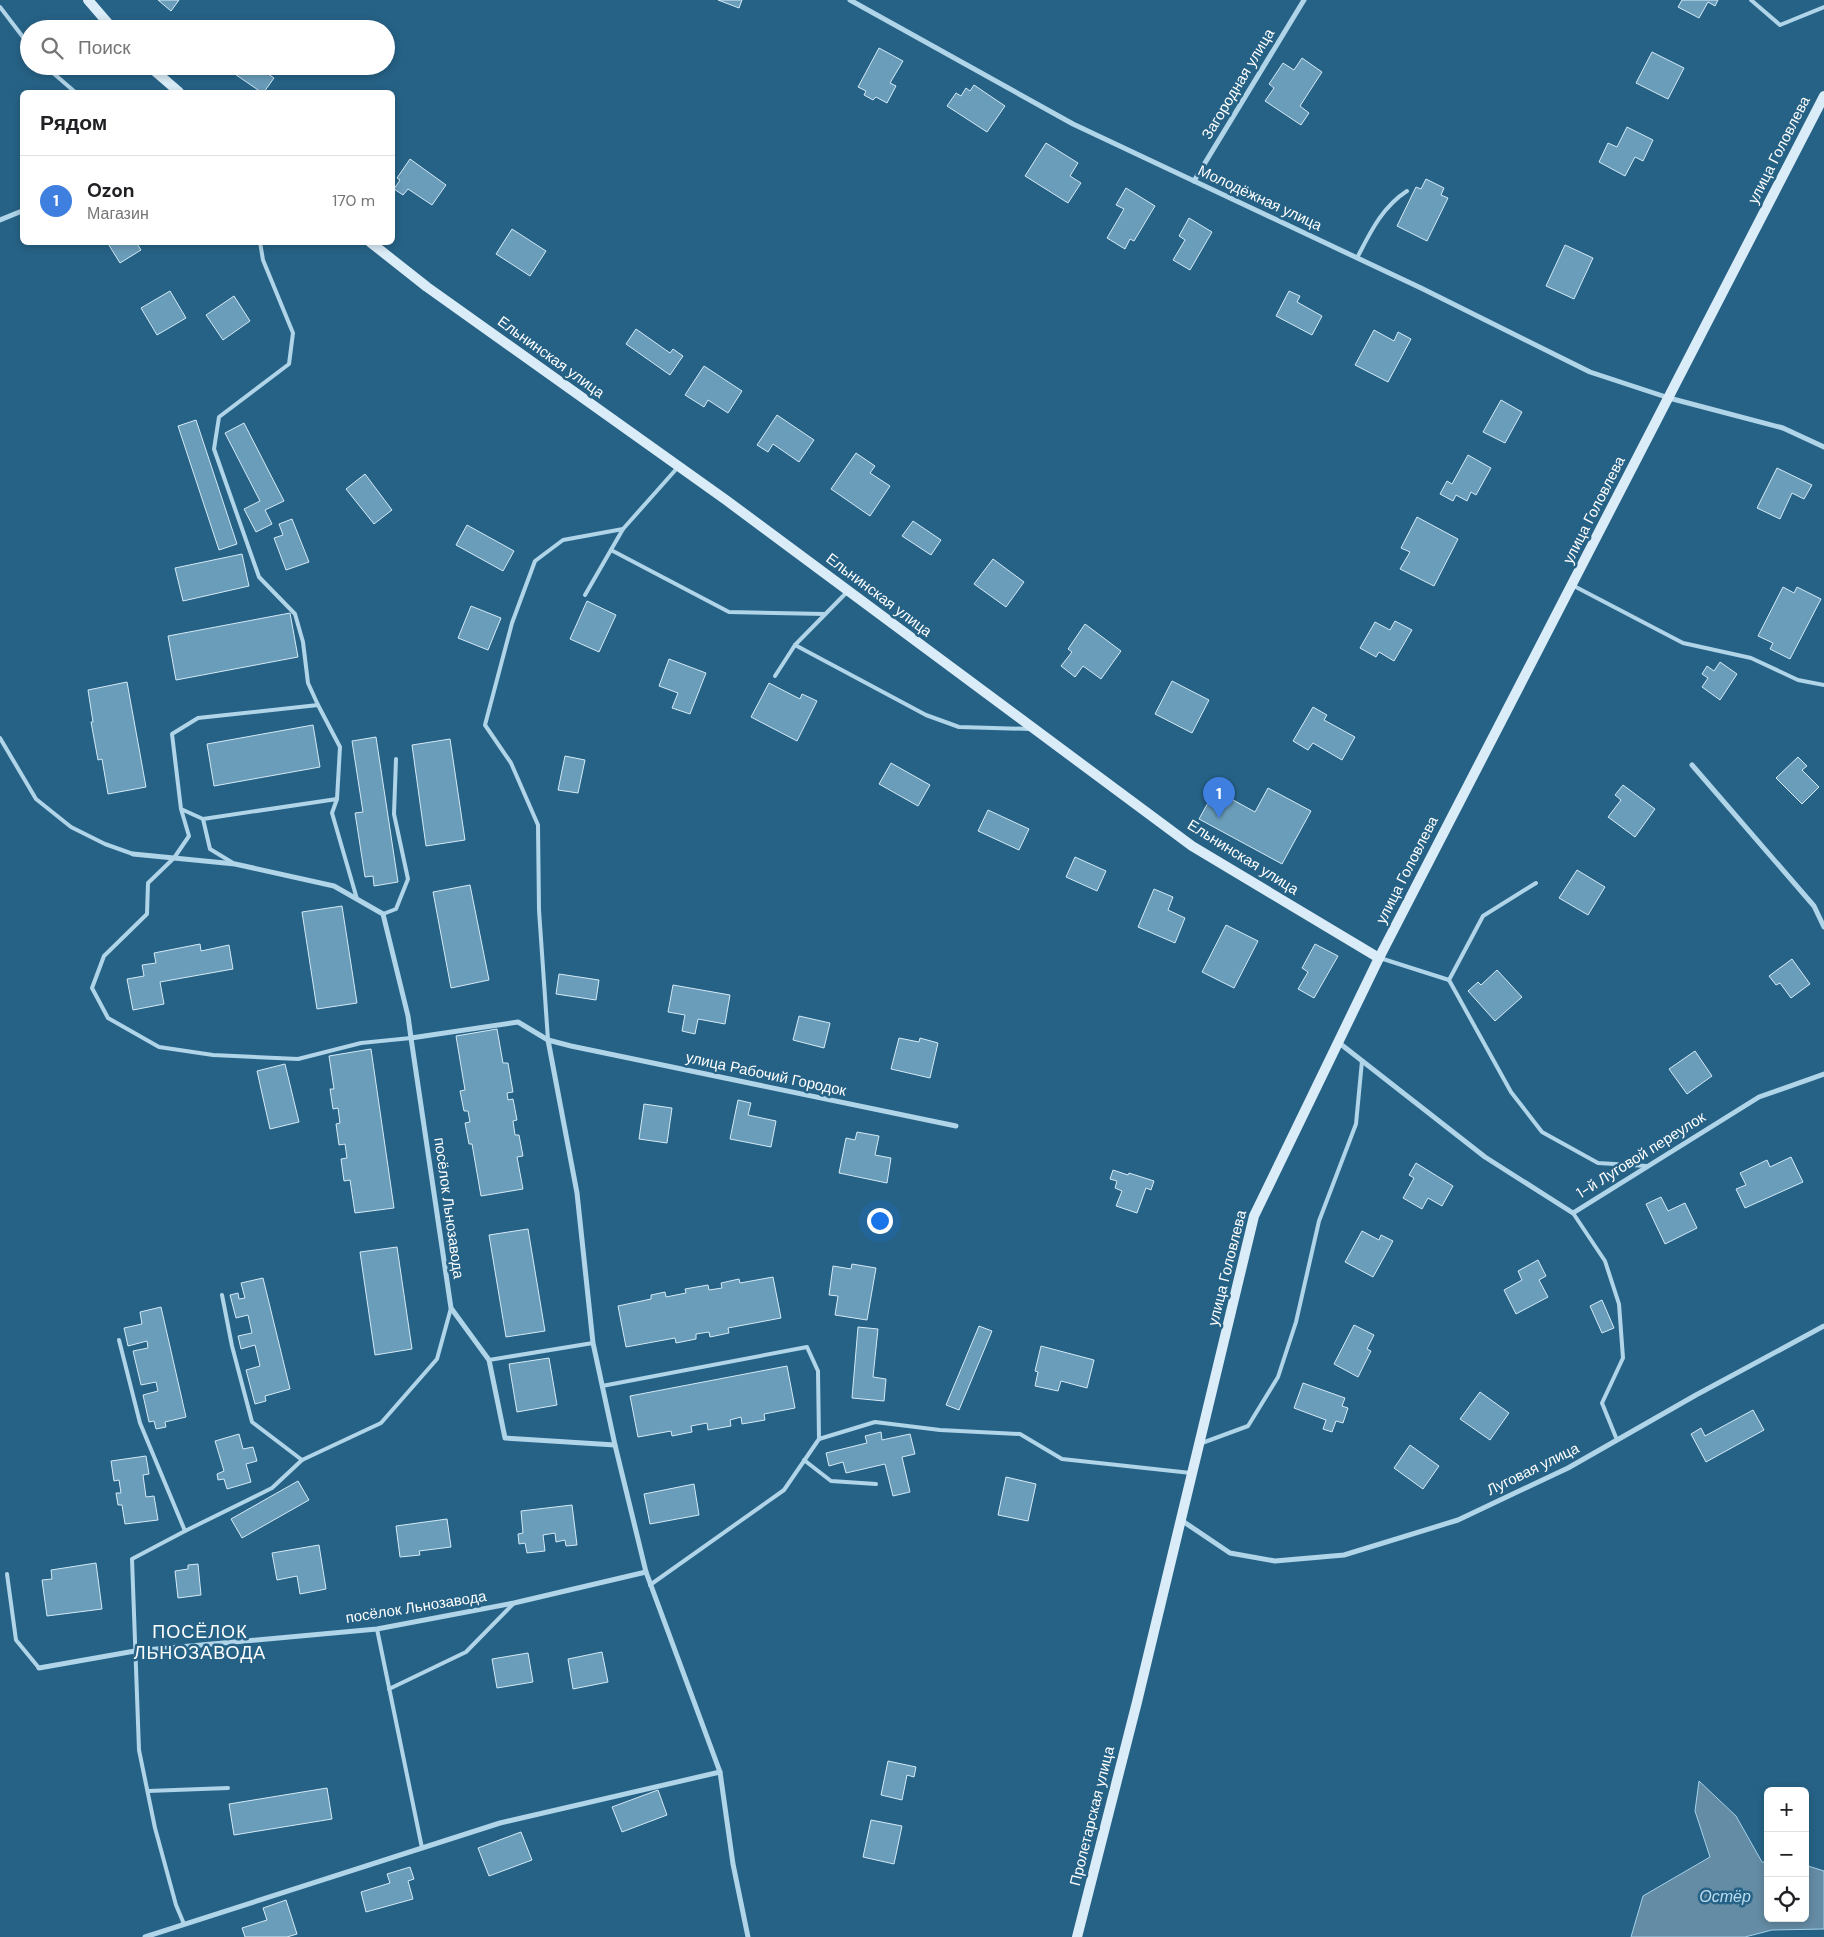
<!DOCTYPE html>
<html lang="ru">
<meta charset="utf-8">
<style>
:root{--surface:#fff;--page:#f6f6f6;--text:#202124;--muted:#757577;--line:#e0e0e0;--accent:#0f766e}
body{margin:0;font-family:"DM Sans",sans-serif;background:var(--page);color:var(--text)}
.controls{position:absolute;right:15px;bottom:15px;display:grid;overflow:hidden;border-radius:8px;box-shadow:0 2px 8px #0003}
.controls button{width:45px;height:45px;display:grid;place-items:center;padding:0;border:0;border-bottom:1px solid var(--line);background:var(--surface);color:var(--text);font:25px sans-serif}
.you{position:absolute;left:879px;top:1220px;width:18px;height:18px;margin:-12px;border:4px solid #fff;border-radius:50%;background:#1a73e8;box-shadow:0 0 0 8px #1a73e833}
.badge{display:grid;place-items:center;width:32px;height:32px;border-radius:50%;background:var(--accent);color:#fff;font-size:16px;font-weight:700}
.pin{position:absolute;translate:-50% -41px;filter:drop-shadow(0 1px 2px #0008)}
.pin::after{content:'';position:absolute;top:26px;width:18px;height:15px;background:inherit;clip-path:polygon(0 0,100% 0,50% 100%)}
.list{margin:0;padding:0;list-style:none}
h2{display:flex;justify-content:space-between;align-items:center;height:65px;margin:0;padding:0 20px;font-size:21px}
h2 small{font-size:16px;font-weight:400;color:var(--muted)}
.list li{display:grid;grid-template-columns:32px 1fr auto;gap:15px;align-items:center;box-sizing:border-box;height:90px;padding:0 20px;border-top:1px solid var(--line)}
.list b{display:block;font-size:19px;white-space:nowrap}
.list p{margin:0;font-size:16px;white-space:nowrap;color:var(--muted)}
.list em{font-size:16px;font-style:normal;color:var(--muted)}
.icon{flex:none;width:28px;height:28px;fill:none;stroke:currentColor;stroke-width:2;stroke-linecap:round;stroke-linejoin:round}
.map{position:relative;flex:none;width:1824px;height:1937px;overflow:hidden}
.search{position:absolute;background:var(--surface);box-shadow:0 2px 8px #0003;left:20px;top:20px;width:375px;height:55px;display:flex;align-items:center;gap:12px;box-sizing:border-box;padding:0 18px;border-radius:28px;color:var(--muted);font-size:19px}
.panel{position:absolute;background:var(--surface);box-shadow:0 2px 8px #0003;left:20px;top:90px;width:375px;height:155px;border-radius:8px}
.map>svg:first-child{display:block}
.water{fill:#648ca4;stroke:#a5d1e9}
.building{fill:#6a9dba;stroke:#d4eaf6}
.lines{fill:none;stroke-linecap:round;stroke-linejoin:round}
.service{stroke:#b0d4e8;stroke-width:4}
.minor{stroke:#b0d4e8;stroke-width:5}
.secondary{stroke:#daecf7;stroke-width:10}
.labels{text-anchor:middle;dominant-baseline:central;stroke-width:5;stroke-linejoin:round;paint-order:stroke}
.street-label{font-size:15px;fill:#fff;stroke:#266286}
.water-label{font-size:16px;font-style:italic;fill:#bcddf0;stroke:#266286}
.quarter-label{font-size:18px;letter-spacing:1px;fill:#fff;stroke:#266286}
</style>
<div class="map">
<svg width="1824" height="1937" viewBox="0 0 1824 1937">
<rect width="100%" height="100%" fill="#266286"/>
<path class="water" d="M1699,1781L1736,1816L1762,1862H1768V1918H1805V1865L1824,1871V1929L1772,1930L1745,1937H1631L1643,1896L1710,1857L1695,1811Z"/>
<g class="building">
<path d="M158,0H179L171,11Z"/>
<path d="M718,0H742L739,8Z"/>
<path d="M1682,0H1718L1715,6L1708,2L1699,18L1678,7Z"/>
<path d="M879,48L903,61L890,83L896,86L887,103L876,97L873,100L864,95L866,91L858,87Z"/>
<path d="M1652,52L1684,68L1668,99L1636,83Z"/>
<path d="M1302,58L1322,72L1300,106L1309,113L1301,125L1265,101L1274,88L1269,84L1283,63L1294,70Z"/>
<path d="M232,66H257L274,78L264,92H261L229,70Z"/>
<path d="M974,85L1005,106L987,132L947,106L956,93L961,96L966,88L970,91Z"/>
<path d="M1627,127L1653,140L1643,161L1635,157L1625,176L1599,162L1608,143L1617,147Z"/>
<path d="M1046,143L1078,163L1070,176L1081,183L1068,203L1025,176Z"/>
<path d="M410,159L446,185L432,205L408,189L403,195L394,189L400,180L397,178Z"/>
<path d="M1426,179L1444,188L1441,195L1448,198L1427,241L1397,226L1416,187L1421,189Z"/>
<path d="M1126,188L1155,206L1134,241L1130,239L1125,249L1107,238L1124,209L1116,205Z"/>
<path d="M1189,218L1212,232L1190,270L1173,260L1185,240L1179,236Z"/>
<path d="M512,229L546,251L530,276L496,254Z"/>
<path d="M107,242H136L141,250L120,263Z"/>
<path d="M1565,245L1593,258L1574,299L1546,286Z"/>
<path d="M170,291L186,318L157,335L141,308Z"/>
<path d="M1289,291L1300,296L1297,302L1322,316L1312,335L1276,316Z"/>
<path d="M234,296L250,321L223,340L206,315Z"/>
<path d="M636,329L670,353L673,349L683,356L670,375L626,344Z"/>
<path d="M1374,330L1394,341L1398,332L1411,339L1388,382L1355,365Z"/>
<path d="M704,366L742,391L728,413L708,400L704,407L685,395Z"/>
<path d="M1501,400L1522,412L1505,443L1483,432Z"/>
<path d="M777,415L814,440L799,462L773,444L768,452L757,445Z"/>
<path d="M196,420L237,544L219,550L178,426Z"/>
<path d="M244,423L284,501L265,510L272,524L256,532L244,509L260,501L225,433Z"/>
<path d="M856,453L875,466L870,473L890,486L870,516L831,489Z"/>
<path d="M1468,455L1491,468L1476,495L1471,492L1467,501L1456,495L1453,501L1440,494L1447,481L1452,484Z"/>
<path d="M1777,468L1812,485L1804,499L1792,493L1780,519L1757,508Z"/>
<path d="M365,474L392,510L374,524L346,489Z"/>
<path d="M1417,517L1458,539L1434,586L1400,569L1410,552L1401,548Z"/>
<path d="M292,519L309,562L286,570L274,538L283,535L279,524Z"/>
<path d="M913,521L941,540L931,555L902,536Z"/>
<path d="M467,525L514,551L503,571L456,545Z"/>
<path d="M242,554L249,586L183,601L175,568Z"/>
<path d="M993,559L1024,582L1006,607L974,584Z"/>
<path d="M1783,587L1794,593L1797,587L1821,599L1790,659L1770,649L1773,643L1758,636Z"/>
<path d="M587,601L616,615L599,652L570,639Z"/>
<path d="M471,606L501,618L488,650L458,638Z"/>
<path d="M290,613L298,657L176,680L168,636Z"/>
<path d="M1395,621L1412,630L1394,661L1379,652L1376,657L1360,648L1375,622L1390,630Z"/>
<path d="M1085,624L1121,651L1101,679L1083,666L1075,677L1061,666L1072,652L1068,649Z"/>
<path d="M669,659L706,673L690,714L672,708L678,693L659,686Z"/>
<path d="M1720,662L1737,674L1720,700L1702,687L1708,678L1702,674L1707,666L1714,671Z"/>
<path d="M1172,681L1209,700L1192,733L1155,714Z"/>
<path d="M127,682L146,787L108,794L102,759L98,760L91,722H93L88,690Z"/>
<path d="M769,683L800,699L802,694L817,701L797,741L751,717Z"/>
<path d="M1313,707L1327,715L1324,720L1355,737L1342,760L1313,743L1308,750L1293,741Z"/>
<path d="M313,725L320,767L214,786L207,744Z"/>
<path d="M376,737L398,882L374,886L373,876L365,877L355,813L363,812L352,741Z"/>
<path d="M450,739L465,840L426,846L412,745Z"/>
<path d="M565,756L585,760L578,793L558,790Z"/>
<path d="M1798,757L1807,766L1802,770L1819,787L1802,804L1776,778Z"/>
<path d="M891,763L930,785L918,806L879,784Z"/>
<path d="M1623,785L1655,809L1635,837L1608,817L1621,800L1615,795Z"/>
<path d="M1268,788L1311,811L1282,864L1199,819L1215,790L1255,812Z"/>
<path d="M988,810L1029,829L1019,850L978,831Z"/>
<path d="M1075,857L1106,871L1097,891L1066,877Z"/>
<path d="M1577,870L1605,887L1588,915L1559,898Z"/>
<path d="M470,885L489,980L451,988L433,892Z"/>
<path d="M1154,889L1173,897L1168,910L1185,918L1175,943L1138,927Z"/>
<path d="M342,906L357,1003L317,1009L302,912Z"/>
<path d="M1226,925L1258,941L1234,988L1202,972Z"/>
<path d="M200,944L201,951L229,945L233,969L160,982L164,1004L133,1010L127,979L144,976L142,965L156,963L154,953Z"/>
<path d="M1315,944L1338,956L1314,998L1298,989L1308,972L1302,968Z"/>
<path d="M1792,959L1810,984L1791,998L1780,983L1776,985L1769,976Z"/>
<path d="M1497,970L1522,997L1495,1021L1468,991L1478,982L1481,985Z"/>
<path d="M559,974L599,980L596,1000L556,994Z"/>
<path d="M673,985L730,995L725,1024L698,1019L695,1034L682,1031L685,1015L668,1012Z"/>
<path d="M799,1016L830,1023L824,1048L793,1040Z"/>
<path d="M497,1029L503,1063H508L513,1092L507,1093L508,1100L513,1099L517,1120L513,1121L515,1135H519L523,1156L517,1157L523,1189L481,1196L472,1144H469L465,1123L470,1122L468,1111H464L460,1091L465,1090L456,1036Z"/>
<path d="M899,1038L919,1042L920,1038L938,1043L930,1078L891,1069Z"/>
<path d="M371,1049L394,1208L355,1213L350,1180L344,1181L341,1159L347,1158L345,1144L339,1145L336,1124L340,1123L338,1108L333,1109L330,1089H334L329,1056Z"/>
<path d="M1695,1051L1712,1076L1687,1094L1669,1069Z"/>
<path d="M285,1064L299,1122L270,1129L257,1071Z"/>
<path d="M738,1100L751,1103L748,1115L776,1121L771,1147L730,1139Z"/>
<path d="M644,1104L672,1108L667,1143L639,1139Z"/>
<path d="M857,1132L879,1136L875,1155L891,1158L887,1183L839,1173L846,1138L855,1140Z"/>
<path d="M1791,1157L1803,1182L1745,1208L1736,1189L1746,1185L1740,1173L1767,1160L1770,1167Z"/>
<path d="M1416,1163L1453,1186L1442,1206L1428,1198L1422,1209L1403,1198L1414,1178L1409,1175Z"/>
<path d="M1113,1170L1128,1175L1129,1173L1154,1181L1151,1190L1146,1188L1137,1213L1116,1206L1122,1191L1115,1188L1117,1181L1110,1179Z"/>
<path d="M1661,1197L1668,1211L1685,1203L1697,1228L1665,1244L1646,1204Z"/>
<path d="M528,1229L545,1331L506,1337L489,1235Z"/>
<path d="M1362,1231L1379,1240L1381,1235L1393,1241L1373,1277L1345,1262Z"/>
<path d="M397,1247L412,1349L375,1355L360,1252Z"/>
<path d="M1538,1260L1546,1276L1539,1280L1548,1297L1516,1314L1504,1290L1522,1280L1518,1271Z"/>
<path d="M852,1264L876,1268L867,1320L835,1315L838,1296L829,1295L833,1266L851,1269Z"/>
<path d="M773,1277L781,1318L728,1328L729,1333L710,1337L709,1332L696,1334V1339L676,1343L675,1338L626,1347L618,1306L651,1299V1295L665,1292L666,1297L686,1293L685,1289L708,1285L709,1290L722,1288L721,1283L739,1279L740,1283Z"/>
<path d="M263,1278L290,1389L265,1396L266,1401L255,1404L246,1370L260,1366L255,1345L241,1349L238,1336L252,1333L248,1315L236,1318L230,1295L238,1293L239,1299L245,1298L241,1283Z"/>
<path d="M1602,1300L1614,1328L1602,1333L1590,1306Z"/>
<path d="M161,1307L186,1417L165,1422L166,1427L156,1429L154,1421L149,1422L143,1395L158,1391L156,1382L141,1385L133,1351L148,1348L147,1341L128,1346L124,1328L142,1324L140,1312Z"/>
<path d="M1354,1325L1374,1335L1367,1349L1371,1351L1358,1377L1334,1364Z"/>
<path d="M979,1326L992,1331L959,1410L946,1405Z"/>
<path d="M858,1327L878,1329L873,1377L886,1379L884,1401L852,1398Z"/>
<path d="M1041,1346L1094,1360L1087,1388L1061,1381L1058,1391L1035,1386L1038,1372L1035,1371Z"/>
<path d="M549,1358L557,1405L517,1412L509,1364Z"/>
<path d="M787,1366L795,1408L764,1414L765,1420L742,1424L741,1417L730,1420L731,1426L708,1430L707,1423L691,1426L692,1432L672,1436L671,1431L638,1437L630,1396Z"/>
<path d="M1303,1383L1345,1398L1342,1406L1348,1408L1343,1423L1336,1421L1332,1432L1323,1429L1326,1420L1294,1408Z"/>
<path d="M1480,1392L1509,1413L1490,1440L1460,1419Z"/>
<path d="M1753,1410L1764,1430L1706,1462L1691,1434L1701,1428L1705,1436Z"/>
<path d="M881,1432L882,1440L910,1434L915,1454L902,1457L910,1492L893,1496L885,1464L846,1473L843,1462L829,1466L826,1453L867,1443L865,1436Z"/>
<path d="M239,1434L243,1449L253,1447L257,1461L246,1464L251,1482L227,1489L224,1479L218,1480L217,1474L224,1471L215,1441Z"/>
<path d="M1410,1445L1439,1466L1423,1489L1394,1468Z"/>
<path d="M146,1456L149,1474L143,1475L146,1497L154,1496L158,1520L125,1524L122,1505H118L116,1493H121L119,1480L114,1481L111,1461Z"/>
<path d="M1006,1477L1036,1484L1028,1521L998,1515Z"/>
<path d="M298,1481L309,1500L242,1538L231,1519Z"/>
<path d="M694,1484L699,1515L650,1524L644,1494Z"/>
<path d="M572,1505L577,1545L566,1546L565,1540L556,1542L555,1533L543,1535L545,1551L527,1553L525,1543L519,1544L518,1534L523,1533L521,1511Z"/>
<path d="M447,1519L451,1547L419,1551L420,1555L400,1557L396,1526Z"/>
<path d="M319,1545L326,1589L300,1594L297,1576L277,1580L272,1553Z"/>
<path d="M96,1563L102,1609L47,1616L42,1580L52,1579L51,1570Z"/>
<path d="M198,1564L201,1595L178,1598L175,1571L188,1569V1565Z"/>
<path d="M602,1652L608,1682L573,1689L568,1659Z"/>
<path d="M528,1653L533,1682L497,1688L492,1659Z"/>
<path d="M888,1761L916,1767L914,1777L907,1775L902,1800L881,1795Z"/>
<path d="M327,1788L332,1819L234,1835L229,1804Z"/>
<path d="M658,1790L667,1815L622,1832L612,1807Z"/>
<path d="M871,1820L902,1826L894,1864L863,1857Z"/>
<path d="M521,1832L532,1860L489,1876L478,1848Z"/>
<path d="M410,1867L414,1879L408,1881L413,1899L366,1912L361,1892L390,1883L387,1874Z"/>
<path d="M286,1900L297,1934L287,1937H245L242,1928L267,1920L263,1908Z"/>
</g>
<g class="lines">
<g class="service">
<path d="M1751,0L1780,25L1824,7"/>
<path d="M0,7L29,45"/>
<path d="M45,66L75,92"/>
<path d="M260,242L263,260L293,333L289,364L219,417L214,449L259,577L295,614L303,642L308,683L318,705"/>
<path d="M1357,258C1370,233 1382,207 1407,191"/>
<path d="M611,550L729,612L825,614"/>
<path d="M1572,585L1683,643L1751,658L1798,680L1824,685"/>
<path d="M585,595L623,529"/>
<path d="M795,645L926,715L959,727L1030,729"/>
<path d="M775,676L795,645L847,592"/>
<path d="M0,738L36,799L71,827L105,844L133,854"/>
<path d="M337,799L332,813L357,899"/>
<path d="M181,809L203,819L337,799L340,747L318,705L198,718L172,734L181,809L189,836L174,858L148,883L147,914L104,956L92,988L108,1018L159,1047L213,1055L298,1059L361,1043L411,1038"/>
<path d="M203,819L210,849L233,863"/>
<path d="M1536,883L1483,916L1449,980L1511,1092L1542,1132L1598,1163L1647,1166"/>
<path d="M383,914L396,909L408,879L394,814L396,759"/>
<path d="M1380,958L1449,980"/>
<path d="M548,1040L539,910L538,825L511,763L485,725L512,623L535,561L563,540L623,529L679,466"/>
<path d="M1573,1213L1605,1261L1619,1304L1623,1358L1602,1403L1617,1440"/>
<path d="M222,1295L232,1346L252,1422L302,1460"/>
<path d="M119,1340L140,1423L185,1531"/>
<path d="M489,1360L593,1343"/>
<path d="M602,1386L807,1347L818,1371L819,1439L784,1490L650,1585"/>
<path d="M819,1439L875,1422L940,1430L1020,1434L1062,1459L1191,1473"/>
<path d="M1202,1443L1248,1426L1278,1377L1296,1322L1319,1221L1356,1124L1362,1061"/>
<path d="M804,1460L831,1481L876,1484"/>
<path d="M7,1574L16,1640L39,1668"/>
<path d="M377,1629L422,1848"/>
<path d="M389,1689L466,1652L513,1604"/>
<path d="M148,1791L228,1788"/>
<path d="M184,1924L176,1905L155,1828L139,1750L132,1559L185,1531L272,1488L302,1460L381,1423L437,1359L451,1308"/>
</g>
<g class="minor">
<path d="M850,0L1073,124L1421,288L1590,372L1669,398L1783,428L1824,447"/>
<path d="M1194,181L1304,0"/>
<path d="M0,220L22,211"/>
<path d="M1692,765L1814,906L1824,927"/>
<path d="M133,854L235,864L334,886L383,914L408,1016L411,1038L518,1022L548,1040L571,1046L956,1126"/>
<path d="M411,1038L451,1308L489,1360L505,1438L615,1445"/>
<path d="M548,1040L577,1193L593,1343L615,1445L646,1572L720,1772L733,1864L748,1937"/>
<path d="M1338,1042L1485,1157L1573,1213L1759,1097L1824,1074"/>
<path d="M1181,1520L1230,1553L1275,1561L1344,1555L1458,1520L1568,1468L1696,1395L1824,1326"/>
<path d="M39,1668L135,1651L377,1629L514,1603L646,1572"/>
<path d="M145,1937L500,1823L720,1772"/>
</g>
<g class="secondary">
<path d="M88,0L113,29"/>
<path d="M149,66L179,92"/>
<path d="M370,242L427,287L726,500L1192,846L1379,958"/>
<path d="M1077,1937L1137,1702L1254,1216L1379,958L1824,96"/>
</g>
</g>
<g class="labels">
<g class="street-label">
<text transform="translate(1238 84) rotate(-59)">Загородная улица</text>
<text transform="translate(1779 150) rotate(-63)">улица Головлева</text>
<text transform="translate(1260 198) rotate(25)">Молодёжная улица</text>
<text transform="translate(551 357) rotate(36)">Ельнинская улица</text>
<text transform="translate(1594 510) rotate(-63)">улица Головлева</text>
<text transform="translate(879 595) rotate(37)">Ельнинская улица</text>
<text transform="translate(1243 857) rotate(32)">Ельнинская улица</text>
<text transform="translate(1407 870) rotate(-63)">улица Головлева</text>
<text transform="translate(766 1074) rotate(12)">улица Рабочий Городок</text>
<text transform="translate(1641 1155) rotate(-32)">1-й Луговой переулок</text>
<text transform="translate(449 1208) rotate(82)">посёлок Льнозавода</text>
<text transform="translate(1227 1268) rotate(-76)">улица Головлева</text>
<text transform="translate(1533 1469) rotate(-26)">Луговая улица</text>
<text transform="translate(416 1607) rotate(-9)">посёлок Льнозавода</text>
<text transform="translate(1092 1816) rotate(-76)">Пролетарская улица</text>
</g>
<g class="water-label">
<text x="1725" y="1896">Остёр</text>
</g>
<g class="quarter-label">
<text x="200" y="1632">ПОСЁЛОК<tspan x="200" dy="21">ЛЬНОЗАВОДА</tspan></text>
</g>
</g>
</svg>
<div class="controls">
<button>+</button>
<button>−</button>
<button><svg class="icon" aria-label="locate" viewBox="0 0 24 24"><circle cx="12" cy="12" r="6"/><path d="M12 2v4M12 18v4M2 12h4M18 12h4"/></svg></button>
</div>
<div class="you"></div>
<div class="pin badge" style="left:1219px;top:818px;background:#3f7fe0">1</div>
<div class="search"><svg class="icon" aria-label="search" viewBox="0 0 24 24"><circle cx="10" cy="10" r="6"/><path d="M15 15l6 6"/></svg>Поиск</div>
<section class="panel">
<h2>Рядом<small></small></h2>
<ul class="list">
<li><span class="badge" style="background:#3f7fe0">1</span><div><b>Ozon</b><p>Магазин</p></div><em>170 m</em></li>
</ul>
</section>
</div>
